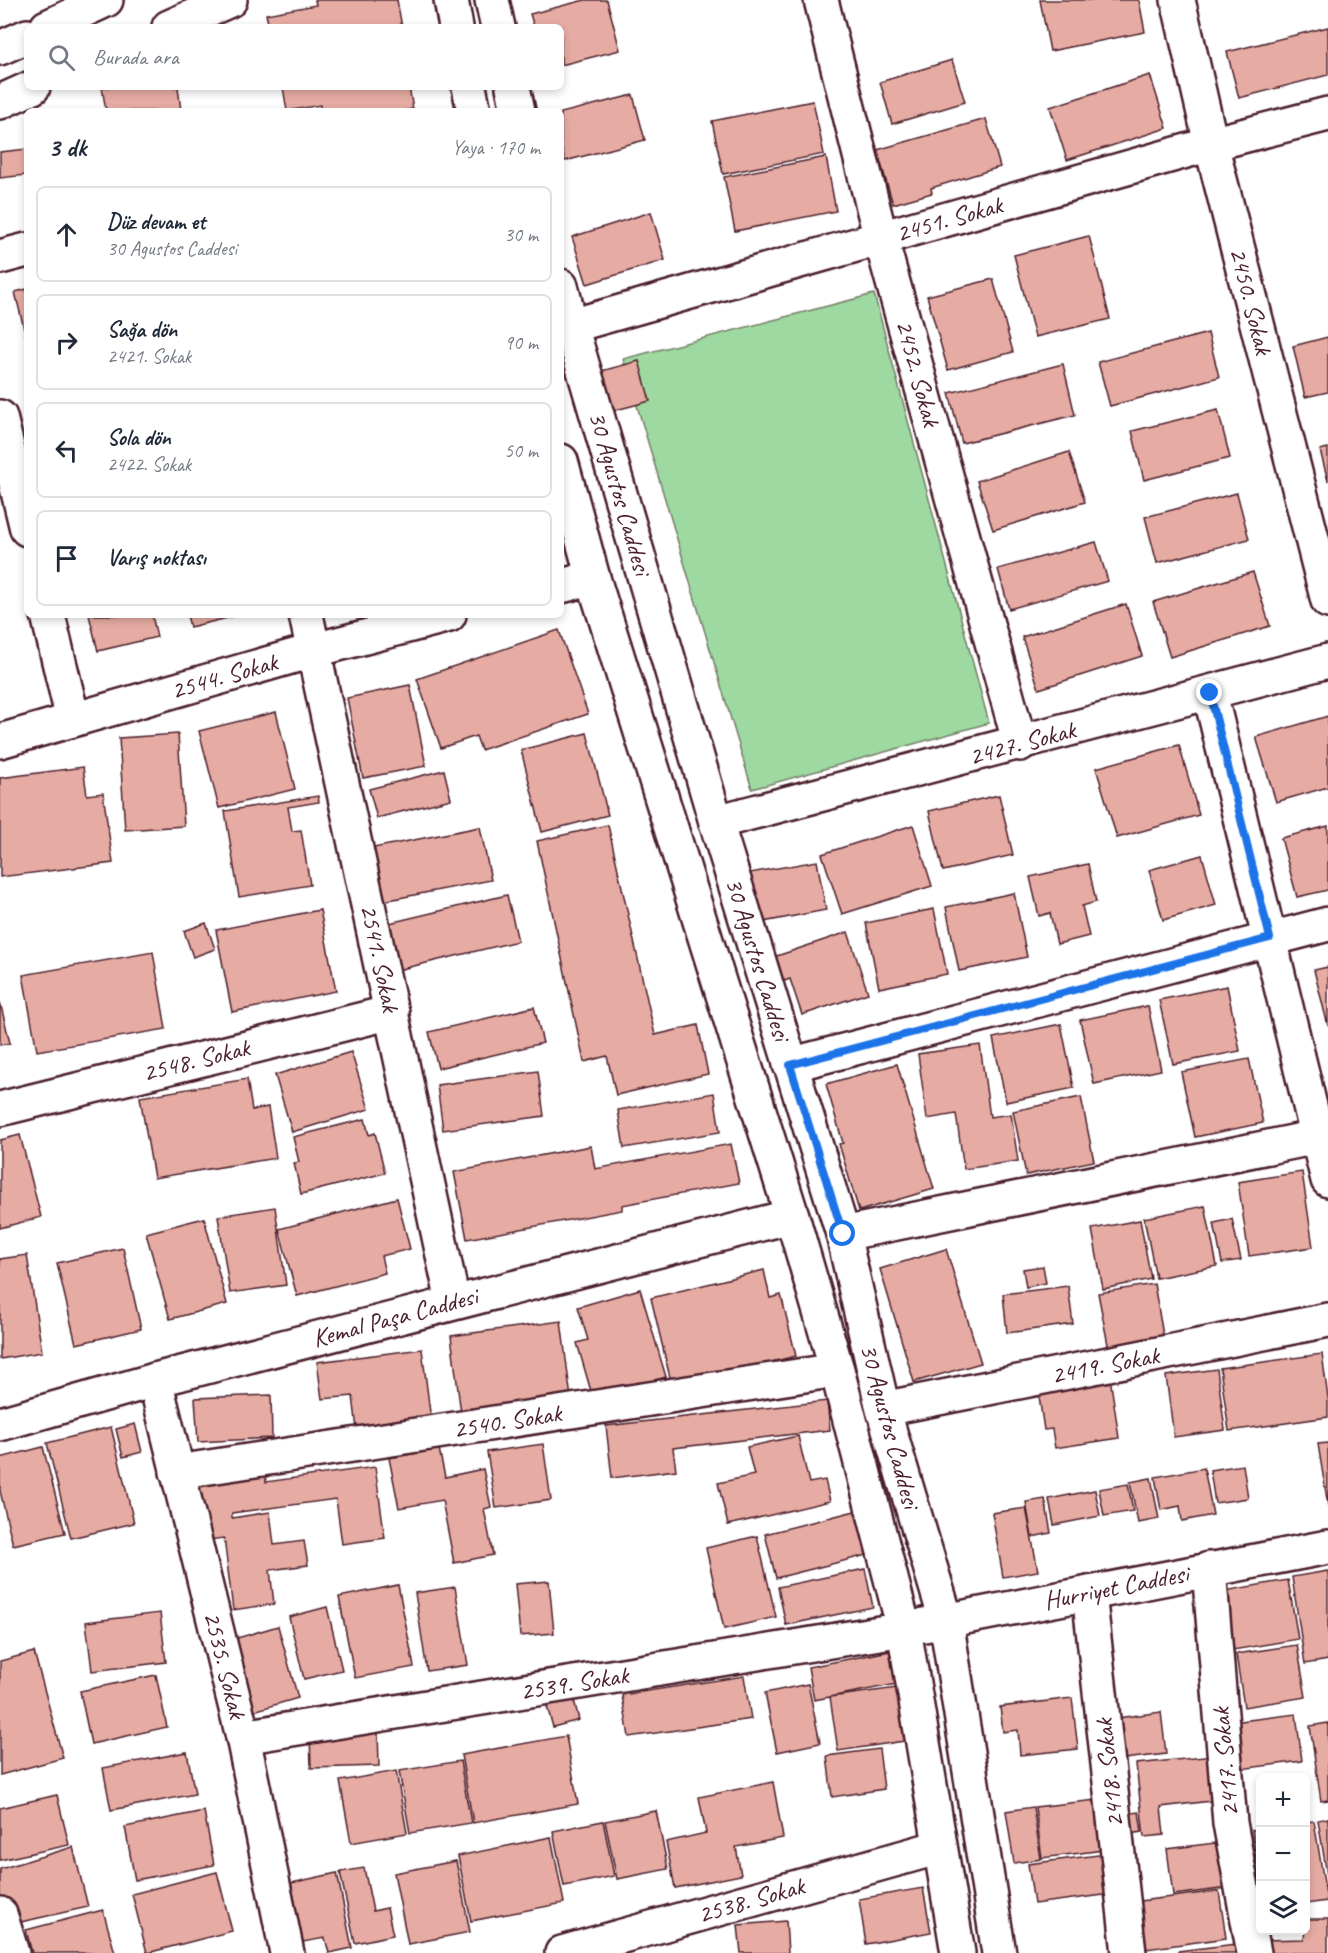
<!DOCTYPE html>
<html lang="tr">
<meta charset="utf-8">
<style>
:root{--surface:#fff;--page:#f2f2f3;--text:#1f2937;--muted:#747a83;--line:#e0e1e3}
body{margin:0;font-family:Caveat,sans-serif;background:var(--page);color:var(--text)}
.controls{position:absolute;right:18px;bottom:18px;display:grid;overflow:hidden;border-radius:9px;box-shadow:0 3px 9px #0003}
.controls button{width:54px;height:54px;display:grid;place-items:center;padding:0;border:0;border-bottom:2px solid var(--line);background:var(--surface);color:var(--text);font:30px sans-serif}
.stop{position:absolute;width:18px;height:18px;margin:-14px;border:4px solid #1a73e8;border-radius:50%;background:#fff}
.stop.end{background:#1a73e8;border-color:#fff;box-shadow:0 2px 6px #0008}
.list{margin:0;padding:0;list-style:none}
h2{display:flex;justify-content:space-between;align-items:center;height:78px;margin:0;padding:0 24px;font-size:26px}
h2 small{font-size:20px;font-weight:400;color:var(--muted)}
.list li{display:grid;grid-template-columns:39px 1fr auto;gap:18px;align-items:center;box-sizing:border-box;height:96px;margin:0 12px 12px;padding:0 12px;border:2px solid var(--line);border-radius:9px}
.list b{display:block;font-size:22px;white-space:nowrap}
.list p{margin:0;font-size:20px;white-space:nowrap;color:var(--muted)}
.list em{font-size:20px;font-style:normal;color:var(--muted)}
.icon{flex:none;width:33px;height:33px;fill:none;stroke:currentColor;stroke-width:2;stroke-linecap:round;stroke-linejoin:round}
.map{position:relative;flex:none;width:1328px;height:1953px;overflow:hidden}
.search{position:absolute;background:var(--surface);box-shadow:0 3px 9px #0003;left:24px;top:24px;width:540px;height:66px;display:flex;align-items:center;gap:15px;box-sizing:border-box;padding:0 21px;border-radius:9px;color:var(--muted);font-size:22px}
.panel{position:absolute;background:var(--surface);box-shadow:0 3px 9px #0003;left:24px;top:108px;width:540px;height:510px;border-radius:9px}
.map>svg:first-child{display:block}
.green{fill:#9dd9a0;stroke:#747c66;stroke-width:1.5}
.building{fill:#e6aca3;stroke:#4a1f2b;stroke-width:1.5}
.lines{fill:none;stroke-linecap:round;stroke-linejoin:round}
.street-casing{stroke:#4a1f2b;stroke-width:38}
.secondary-casing{stroke:#4a1f2b;stroke-width:38}
.street{stroke:#fff;stroke-width:33}
.secondary{stroke:#fff;stroke-width:33}
.route{stroke:#1a73e8;stroke-width:8}
.labels{text-anchor:middle;dominant-baseline:central;stroke-width:6;stroke-linejoin:round;paint-order:stroke}
.street-label{font-size:26px;fill:#4a1f2b;stroke:#fff}
</style>
<div class="map">
<svg width="1328" height="1953" viewBox="0 0 1328 1953">
<rect width="100%" height="100%" fill="#fff"/>
<filter id="ink" filterUnits="userSpaceOnUse"><feTurbulence type="fractalNoise" baseFrequency=".0167" numOctaves="2"/><feDisplacementMap in="SourceGraphic" scale="12" xChannelSelector="R" yChannelSelector="G"/><feConvolveMatrix kernelMatrix="1 2 1 2 8 2 1 2 1" color-interpolation-filters="sRGB"/></filter>
<g filter="url(#ink)">
<path class="green" d="M874,294L989,723L752,789L623,359Z"/>
<g class="building">
<path d="M315,0H397L402,27H246L268,23L266,14L316,5Z"/>
<path d="M585,0H607L620,50L561,65V27H534L530,14Z"/>
<path d="M1040,0H1139L1145,32L1050,51Z"/>
<path d="M1328,27V75L1239,98L1227,52Z"/>
<path d="M952,60L965,102L892,124L880,82Z"/>
<path d="M1150,75L1167,128L1067,160L1050,107Z"/>
<path d="M102,87H178L181,111H106Z"/>
<path d="M283,87H409L413,109L402,111H321L320,105L287,111Z"/>
<path d="M633,95L645,140L565,161L561,145V113Z"/>
<path d="M813,101L824,154L723,174L712,121Z"/>
<path d="M986,119L1000,167L931,188L932,193L893,204L877,150Z"/>
<path d="M27,149V181L26,175L0,178V152Z"/>
<path d="M826,157L836,211L735,231L724,177Z"/>
<path d="M651,212L665,260L587,284L572,237Z"/>
<path d="M1089,236L1110,319L1035,337L1014,255Z"/>
<path d="M993,279L1013,352L948,370L927,296Z"/>
<path d="M27,289V341L15,292Z"/>
<path d="M1208,333L1219,377L1110,406L1098,362Z"/>
<path d="M1328,337V392L1305,397L1293,346Z"/>
<path d="M639,361L650,401L601,414L590,374Z"/>
<path d="M1063,364L1075,415L962,443L949,393Z"/>
<path d="M1218,410L1230,458L1144,480L1132,431Z"/>
<path d="M1328,448V481L1320,450Z"/>
<path d="M1069,452L1085,502L993,530L977,481Z"/>
<path d="M1237,493L1249,539L1157,563L1145,517Z"/>
<path d="M1096,542L1108,581L1009,609L998,569Z"/>
<path d="M1253,572L1270,626L1170,657L1153,602Z"/>
<path d="M1126,604L1142,656L1039,689L1022,637Z"/>
<path d="M89,615H152L157,637L98,651Z"/>
<path d="M187,615H240L190,627Z"/>
<path d="M559,630L588,714L481,750L476,736L441,748L417,679Z"/>
<path d="M410,685L426,766L363,778L347,698Z"/>
<path d="M276,712L295,789L219,808L199,731Z"/>
<path d="M1328,716V787L1276,802L1256,737Z"/>
<path d="M587,733L608,815L542,832L521,750Z"/>
<path d="M178,734L184,826L125,830L119,738Z"/>
<path d="M1179,745L1199,815L1117,838L1096,768Z"/>
<path d="M83,767L87,795L103,793L113,863L0,877V778Z"/>
<path d="M444,770L451,799L377,818L369,789Z"/>
<path d="M999,795L1013,855L943,871L929,811Z"/>
<path d="M318,796L319,802L288,807L292,831L301,830L310,885L239,897L225,811Z"/>
<path d="M608,825L655,1035L698,1025L708,1074L616,1095L607,1056L584,1062L537,841Z"/>
<path d="M913,825L932,886L842,914L822,854Z"/>
<path d="M1328,826V890L1297,897L1281,838Z"/>
<path d="M480,827L491,880L373,903L363,850Z"/>
<path d="M1202,855L1216,905L1163,920L1149,870Z"/>
<path d="M817,861L826,910L753,924L744,874Z"/>
<path d="M1088,864L1096,902L1082,906L1089,936L1057,944L1050,913L1039,916L1030,877Z"/>
<path d="M1014,893L1027,957L959,971L946,907Z"/>
<path d="M507,895L518,941L397,970L385,924Z"/>
<path d="M934,909L947,974L879,988L866,923Z"/>
<path d="M320,910L336,991L232,1012L216,930Z"/>
<path d="M206,923L215,949L193,957L184,931Z"/>
<path d="M848,932L868,993L802,1015L790,979L770,986L762,961Z"/>
<path d="M153,952L166,1029L37,1051L23,975Z"/>
<path d="M1328,967V1026L1314,970Z"/>
<path d="M1227,986L1240,1051L1173,1064L1159,1000Z"/>
<path d="M0,1002L10,1043L0,1045Z"/>
<path d="M1148,1006L1161,1070L1094,1084L1080,1020Z"/>
<path d="M534,1007L543,1043L438,1068L429,1032Z"/>
<path d="M1061,1024L1074,1088L1006,1102L993,1038Z"/>
<path d="M980,1045L990,1117L1011,1114L1018,1161L964,1169L956,1114L927,1119L918,1054Z"/>
<path d="M351,1052L369,1109L292,1132L275,1075Z"/>
<path d="M1249,1059L1263,1123L1195,1137L1181,1072Z"/>
<path d="M897,1064L934,1189L859,1211L839,1144L843,1143L826,1084Z"/>
<path d="M538,1071L544,1116L443,1130L437,1085Z"/>
<path d="M247,1079L252,1110L268,1107L276,1158L154,1178L140,1097Z"/>
<path d="M714,1093L720,1132L624,1148L618,1110Z"/>
<path d="M1081,1097L1094,1161L1026,1175L1013,1111Z"/>
<path d="M365,1119L369,1135L375,1133L385,1173L301,1194L294,1163L299,1162L293,1137Z"/>
<path d="M20,1135L41,1217L0,1228V1140Z"/>
<path d="M731,1144L739,1183L622,1205V1210L467,1239L454,1172L591,1146L595,1169Z"/>
<path d="M1302,1172L1313,1247L1249,1256L1238,1182Z"/>
<path d="M397,1198L410,1249L381,1256L385,1273L297,1296L279,1229Z"/>
<path d="M1205,1206L1217,1266L1156,1278L1144,1218Z"/>
<path d="M275,1207L286,1285L230,1293L218,1216Z"/>
<path d="M204,1218L227,1304L170,1319L146,1233Z"/>
<path d="M1232,1219L1241,1260L1222,1263L1214,1223Z"/>
<path d="M1140,1220L1151,1279L1103,1289L1092,1229Z"/>
<path d="M123,1248L141,1329L76,1344L57,1263Z"/>
<path d="M946,1249L981,1363L914,1382L880,1269Z"/>
<path d="M27,1255L42,1352L0,1359V1259Z"/>
<path d="M1043,1266L1046,1283L1026,1287L1023,1269Z"/>
<path d="M764,1270L770,1298L781,1295L796,1356L672,1386L651,1298Z"/>
<path d="M1154,1284L1164,1341L1109,1350L1098,1293Z"/>
<path d="M1068,1286L1073,1324L1007,1333L1003,1294Z"/>
<path d="M640,1289L666,1377L593,1398L577,1343L588,1340L578,1307Z"/>
<path d="M561,1321L572,1406L462,1421L451,1336Z"/>
<path d="M422,1349L431,1420L357,1429L353,1396L322,1399L317,1362Z"/>
<path d="M1322,1354L1328,1398V1417L1229,1431L1220,1368Z"/>
<path d="M1217,1369L1225,1430L1174,1437L1166,1376Z"/>
<path d="M1110,1377L1119,1438L1055,1448L1052,1429L1044,1430L1038,1389Z"/>
<path d="M271,1395L272,1438L198,1442L195,1398Z"/>
<path d="M827,1401L830,1430L673,1448L676,1470L612,1478L606,1426Z"/>
<path d="M135,1424L142,1452L123,1457L116,1429Z"/>
<path d="M111,1427L134,1523L71,1538L47,1443Z"/>
<path d="M798,1436L809,1483L825,1480L830,1501L728,1525L718,1483L754,1475L747,1447Z"/>
<path d="M1328,1443V1506L1318,1444Z"/>
<path d="M543,1444L551,1500L496,1508L487,1452Z"/>
<path d="M43,1447L65,1533L13,1545L0,1491V1458Z"/>
<path d="M439,1449L445,1477L483,1469L491,1507L484,1509L493,1555L454,1563L442,1500L399,1508L389,1458Z"/>
<path d="M1243,1465L1248,1498L1215,1503L1210,1470Z"/>
<path d="M375,1467L385,1538L342,1544L336,1499L232,1513V1518L270,1512L274,1545L304,1541L308,1565L270,1570L274,1604L233,1610L224,1538L200,1541L192,1484L265,1474L266,1482Z"/>
<path d="M1204,1468L1213,1515L1182,1521L1180,1506L1161,1510L1155,1477Z"/>
<path d="M1151,1478L1159,1519L1138,1523L1130,1482Z"/>
<path d="M1128,1484L1133,1511L1104,1516L1099,1489Z"/>
<path d="M1095,1490L1100,1516L1054,1525L1049,1499Z"/>
<path d="M1045,1499L1051,1533L1032,1537L1026,1502Z"/>
<path d="M1026,1508L1038,1571L1003,1577L992,1513Z"/>
<path d="M859,1510L871,1554L776,1578L765,1534Z"/>
<path d="M757,1536L776,1617L724,1629L706,1548Z"/>
<path d="M865,1569L873,1607L786,1625L778,1587Z"/>
<path d="M1328,1571V1660L1305,1664L1292,1577Z"/>
<path d="M1288,1580L1298,1639L1233,1650L1224,1591Z"/>
<path d="M549,1581L554,1633L520,1636L515,1584Z"/>
<path d="M398,1585L414,1667L355,1678L339,1597Z"/>
<path d="M455,1587L468,1665L427,1671L415,1593Z"/>
<path d="M327,1607L342,1670L304,1679L289,1617Z"/>
<path d="M160,1613L166,1662L92,1671L86,1622Z"/>
<path d="M278,1626L298,1698L247,1713L227,1641Z"/>
<path d="M1297,1645L1306,1697L1244,1707L1236,1654Z"/>
<path d="M890,1651L897,1684L814,1700L808,1667Z"/>
<path d="M34,1652L63,1758L0,1775V1661Z"/>
<path d="M156,1675L167,1727L91,1744L80,1691Z"/>
<path d="M744,1676L751,1719L629,1737L622,1695Z"/>
<path d="M808,1684L820,1743L777,1752L765,1693Z"/>
<path d="M897,1688L904,1741L838,1751L830,1697Z"/>
<path d="M573,1696L579,1720L553,1727L546,1703Z"/>
<path d="M1072,1698L1078,1749L1020,1755L1018,1730L1003,1732L1000,1707Z"/>
<path d="M1161,1712L1166,1754L1116,1760L1110,1719Z"/>
<path d="M1296,1714L1302,1761L1240,1769L1233,1722Z"/>
<path d="M1328,1723V1800L1321,1801L1310,1726Z"/>
<path d="M378,1731L379,1766L311,1768L310,1733Z"/>
<path d="M566,1736L578,1804L473,1823L461,1755Z"/>
<path d="M879,1749L884,1789L832,1797L827,1756Z"/>
<path d="M187,1752L195,1794L111,1810L103,1768Z"/>
<path d="M1214,1756L1219,1800L1161,1807L1164,1835L1144,1837L1136,1764Z"/>
<path d="M460,1761L471,1823L410,1833L399,1771Z"/>
<path d="M396,1771L407,1833L351,1843L340,1781Z"/>
<path d="M773,1782L783,1838L736,1847L741,1875L675,1888L666,1842L706,1833L699,1797Z"/>
<path d="M57,1795L69,1845L0,1860V1808Z"/>
<path d="M1096,1800L1103,1850L1042,1858L1035,1807Z"/>
<path d="M1033,1807L1041,1859L1014,1863L1006,1811Z"/>
<path d="M204,1811L214,1865L135,1880L125,1827Z"/>
<path d="M656,1811L668,1869L617,1879L605,1821Z"/>
<path d="M1139,1812L1142,1832L1122,1835L1119,1815Z"/>
<path d="M1328,1818V1881L1318,1820Z"/>
<path d="M603,1821L614,1876L564,1886L553,1831Z"/>
<path d="M1314,1821L1327,1901L1306,1904V1822Z"/>
<path d="M1260,1829V1886L1252,1830Z"/>
<path d="M551,1837L564,1903L471,1921L458,1856Z"/>
<path d="M1223,1842L1228,1888L1173,1895L1167,1849Z"/>
<path d="M73,1847L88,1907L7,1925L0,1901V1869Z"/>
<path d="M1106,1854L1111,1894L1034,1904L1028,1864Z"/>
<path d="M456,1861L470,1932L408,1944L394,1873Z"/>
<path d="M364,1868L373,1911L387,1908L393,1935L355,1943L340,1872Z"/>
<path d="M217,1872L232,1931L147,1953L132,1894Z"/>
<path d="M337,1873L352,1948L329,1953L325,1938L303,1942L291,1883Z"/>
<path d="M923,1888L931,1932L866,1944L859,1899Z"/>
<path d="M1219,1891L1226,1938L1146,1949L1140,1901Z"/>
<path d="M103,1910L115,1953H32L26,1930Z"/>
<path d="M1306,1919H1328V1953H1264L1263,1940L1304,1939Z"/>
<path d="M786,1921L788,1953H741L738,1925Z"/>
<path d="M1244,1943L1246,1953H1178V1951Z"/>
</g>
<g class="lines">
<g class="street-casing">
<g id="street">
<path d="M821,0L881,239L1020,744"/>
<path d="M1178,0L1211,144L1328,601"/>
<path d="M0,257L27,250"/>
<path d="M571,326L1211,144L1328,114"/>
<path d="M0,417L27,529"/>
<path d="M561,586L593,578"/>
<path d="M48,615L73,720"/>
<path d="M306,615L453,1302"/>
<path d="M1210,694L1328,1180"/>
<path d="M0,741L315,650L449,615"/>
<path d="M716,822L1328,661"/>
<path d="M790,1065L1328,924"/>
<path d="M0,1109L392,1012"/>
<path d="M843,1234L1317,1137"/>
<path d="M155,1380L243,1737L287,1953"/>
<path d="M883,1409L1328,1320"/>
<path d="M177,1472L837,1370"/>
<path d="M1209,1569L1230,1823L1254,1953"/>
<path d="M1089,1593L1129,1953"/>
<path d="M243,1737L904,1629"/>
<path d="M0,1914L12,1953"/>
<path d="M562,1953L940,1847"/>
</g>
</g>
<g class="secondary-casing">
<g id="secondary">
<path d="M451,0L456,27"/>
<path d="M492,0L498,27"/>
<path d="M47,27L106,0"/>
<path d="M169,27L230,0"/>
<path d="M0,48L27,36"/>
<path d="M469,87L474,111"/>
<path d="M513,87L518,111"/>
<path d="M0,102L33,87"/>
<path d="M561,286L571,326L716,822L843,1234L883,1409L946,1620L999,1953"/>
<path d="M561,461L593,578L792,1216L837,1370L904,1629L958,1953"/>
<path d="M0,1424L155,1380L792,1216"/>
<path d="M924,1625L1328,1547"/>
</g>
</g>
<use href="#street" class="street"/>
<use href="#secondary" class="secondary"/>
</g>
</g>
<g class="lines" filter="url(#ink)">
<path class="route" d="M843,1234L790,1065L1270,938L1210,693"/>
</g>
<g class="labels">
<g class="street-label">
<text transform="translate(949 219) rotate(-16)">2451. Sokak</text>
<text transform="translate(1251 301) rotate(76)">2450. Sokak</text>
<text transform="translate(918 373) rotate(75)">2452. Sokak</text>
<text transform="translate(620 493) rotate(74)">30 Agustos Caddesi</text>
<text transform="translate(224 676) rotate(-16)">2544. Sokak</text>
<text transform="translate(1022 743) rotate(-15)">2427. Sokak</text>
<text transform="translate(380 958) rotate(78)">2541. Sokak</text>
<text transform="translate(758 959) rotate(73)">30 Agustos Caddesi</text>
<text transform="translate(196 1060) rotate(-14)">2548. Sokak</text>
<text transform="translate(395 1317) rotate(-15)">Kemal Paşa Caddesi</text>
<text transform="translate(1105 1365) rotate(-11)">2419. Sokak</text>
<text transform="translate(507 1421) rotate(-9)">2540. Sokak</text>
<text transform="translate(890 1426) rotate(75)">30 Agustos Caddesi</text>
<text transform="translate(1116 1587) rotate(-11)">Hurriyet Caddesi</text>
<text transform="translate(225 1665) rotate(76)">2535. Sokak</text>
<text transform="translate(574 1683) rotate(-9)">2539. Sokak</text>
<text transform="translate(1225 1762) rotate(-95)">2417. Sokak</text>
<text transform="translate(1109 1773) rotate(-96)">2418. Sokak</text>
<text transform="translate(751 1900) rotate(-16)">2538. Sokak</text>
</g>
</g>
</svg>
<div class="controls">
<button>+</button>
<button>−</button>
<button><svg class="icon" aria-label="layers" viewBox="0 0 24 24"><path d="M12 4l9 5-9 5-9-5zM3 14l9 5 9-5"/></svg></button>
</div>
<div class="stop" style="left:843px;top:1234px"></div>
<div class="stop end" style="left:1210px;top:693px"></div>
<div class="search"><svg class="icon" aria-label="search" viewBox="0 0 24 24"><circle cx="10" cy="10" r="6"/><path d="M15 15l6 6"/></svg>Burada ara</div>
<section class="panel">
<h2>3 dk<small>Yaya · 170 m</small></h2>
<ul class="list">
<li><svg class="icon" aria-label="ahead" viewBox="0 0 24 24"><path d="M12 20V5M6 11l6-6 6 6"/></svg><div><b>Düz devam et</b><p>30 Agustos Caddesi</p></div><em>30 m</em></li>
<li><svg class="icon" aria-label="right" viewBox="0 0 24 24"><path d="M7 20v-9h11M14 6l5 5-5 5"/></svg><div><b>Sağa dön</b><p>2421. Sokak</p></div><em>90 m</em></li>
<li><svg class="icon" aria-label="left" viewBox="0 0 24 24"><path d="M17 20v-9H6M10 6l-5 5 5 5"/></svg><div><b>Sola dön</b><p>2422. Sokak</p></div><em>50 m</em></li>
<li><svg class="icon" aria-label="arrive" viewBox="0 0 24 24"><path d="M6 21V4h12l-3 4 3 4H6"/></svg><div><b>Varış noktası</b></div></li>
</ul>
</section>
</div>
